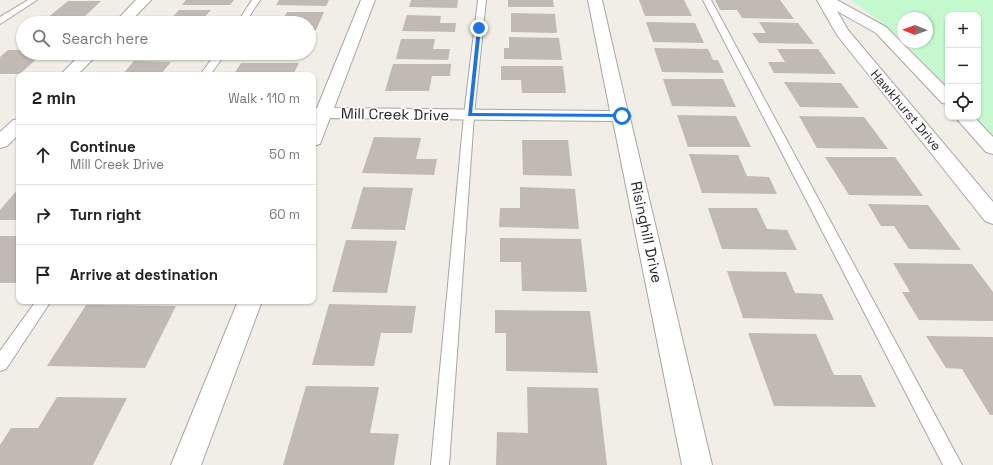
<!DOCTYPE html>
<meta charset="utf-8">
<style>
:root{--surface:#fff;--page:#f2f2f2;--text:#222;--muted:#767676;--line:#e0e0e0}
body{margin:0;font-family:"Space Grotesk",sans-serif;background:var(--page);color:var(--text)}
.controls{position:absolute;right:12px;top:12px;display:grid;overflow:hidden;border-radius:8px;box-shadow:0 1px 3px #0004}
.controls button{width:36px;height:36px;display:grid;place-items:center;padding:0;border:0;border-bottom:1px solid var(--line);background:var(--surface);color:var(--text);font:20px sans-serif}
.compass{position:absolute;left:897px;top:12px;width:36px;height:36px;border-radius:50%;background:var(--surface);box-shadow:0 1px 3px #0004;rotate:271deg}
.stop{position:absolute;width:12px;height:12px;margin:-9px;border:3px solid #1a73e8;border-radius:50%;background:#fff}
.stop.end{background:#1a73e8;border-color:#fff;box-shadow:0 1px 4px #0008}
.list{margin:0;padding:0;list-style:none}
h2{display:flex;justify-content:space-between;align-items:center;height:52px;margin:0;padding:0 16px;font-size:17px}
h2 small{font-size:13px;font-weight:400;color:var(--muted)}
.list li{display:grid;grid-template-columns:26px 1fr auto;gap:12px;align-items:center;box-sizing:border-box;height:60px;padding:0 16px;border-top:1px solid var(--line)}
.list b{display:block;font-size:15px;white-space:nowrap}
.list p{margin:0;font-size:13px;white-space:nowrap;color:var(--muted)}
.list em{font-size:13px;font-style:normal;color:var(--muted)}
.icon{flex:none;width:22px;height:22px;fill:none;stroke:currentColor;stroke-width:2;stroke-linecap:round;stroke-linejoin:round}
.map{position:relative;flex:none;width:993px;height:465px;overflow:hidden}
.search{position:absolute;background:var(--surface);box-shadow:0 1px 3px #0004;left:16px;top:16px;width:300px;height:44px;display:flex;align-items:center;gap:10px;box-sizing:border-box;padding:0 14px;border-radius:22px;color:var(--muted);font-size:15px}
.panel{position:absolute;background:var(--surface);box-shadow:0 1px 3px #0004;left:16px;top:72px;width:300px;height:232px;border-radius:8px}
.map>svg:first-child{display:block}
.park{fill:#c4f9ce}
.building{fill:#c1bab2}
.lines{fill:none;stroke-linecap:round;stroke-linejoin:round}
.service-casing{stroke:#a6a6a6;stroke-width:2}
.minor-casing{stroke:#a6a6a6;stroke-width:2}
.tertiary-casing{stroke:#a6a6a6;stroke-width:2}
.service{fill:#fff;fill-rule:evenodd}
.minor{fill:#fff;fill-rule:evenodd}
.tertiary{fill:#fff;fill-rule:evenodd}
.route{fill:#1a73e8}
.labels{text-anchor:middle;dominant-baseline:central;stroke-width:3.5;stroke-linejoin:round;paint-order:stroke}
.far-street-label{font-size:13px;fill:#1f1f1f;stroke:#fff}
.street-label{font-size:15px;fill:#1f1f1f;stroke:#fff}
</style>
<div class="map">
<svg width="993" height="465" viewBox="0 0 993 465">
<rect width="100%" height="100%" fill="#f0eee6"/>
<path class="park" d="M851,0H993V135L976,117H978V15H948V88L904,42H927V18H903V41L881,22Z"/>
<g class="building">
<path d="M186,0H234L230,5H182Z"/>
<path d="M279,0H329L326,6L276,5Z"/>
<path d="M411,0H458L457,8L409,7Z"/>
<path d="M508,0H553L554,7H508Z"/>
<path d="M639,0H684L692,16H645Z"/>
<path d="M715,0H780L794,19L742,18L737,10H720Z"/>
<path d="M68,1H101L81,20L46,19Z"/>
<path d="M179,10H211L202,20H220L218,23H167Z"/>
<path d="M287,12H324L316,30H309V23H265L267,20L282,21Z"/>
<path d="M511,13L555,14L557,33L511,32Z"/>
<path d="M407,15L441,16L440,23H456L455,32L402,31Z"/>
<path d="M646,22L695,23L704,43L653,42Z"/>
<path d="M759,22L798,23L814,44L759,43L752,33H766Z"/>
<path d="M509,37L559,38L562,60L504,59V48H509Z"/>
<path d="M401,39H435L433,49H450L448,60L396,59Z"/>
<path d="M654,48L708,49L713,60H718L724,73L662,72Z"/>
<path d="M777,49H818L836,74L774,73L768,62H785Z"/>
<path d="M8,50H23V53H43L20,74H0V57Z"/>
<path d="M159,53H197L196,55L159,54Z"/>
<path d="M246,53H303L301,57H243Z"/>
<path d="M134,61L171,62L160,75H122Z"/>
<path d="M241,63H299L293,75L234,74Z"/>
<path d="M393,64H451L450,76H432L429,91H385Z"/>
<path d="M501,66H563L566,93H522L521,80H501Z"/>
<path d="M663,79H723L736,107L672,106Z"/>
<path d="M784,82L841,83L859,108L800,107Z"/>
<path d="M677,115L736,116L751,147H688Z"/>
<path d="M799,116L864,117L888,149L817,148Z"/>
<path d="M374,137L421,138L416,159H437L434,175L362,173Z"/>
<path d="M522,140H568L572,176L523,175Z"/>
<path d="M689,154L738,155L747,176L769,177L777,194L702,193Z"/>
<path d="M825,157H895L923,196L849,195Z"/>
<path d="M363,187L413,188L405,230L351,229Z"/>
<path d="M520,187L575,189L579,229L499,227L500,208H520Z"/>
<path d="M19,188V220H0V210Z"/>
<path d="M868,204L928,205L961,250L909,249L894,226H881Z"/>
<path d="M708,208H757L767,229L787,230L797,250L722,249Z"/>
<rect x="0" y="236" width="19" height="47"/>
<path d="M500,238L581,239L587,292L522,291L521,262H500Z"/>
<path d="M346,240L397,241L387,293L332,292Z"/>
<path d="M893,263L972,264L993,292V321L919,320L902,292H910Z"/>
<path d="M727,271L786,272L795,293L822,294L834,320L743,318Z"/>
<path d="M329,304L416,306L412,333H381L374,366L312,365Z"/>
<path d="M86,305L176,306L145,368L47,366Z"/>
<path d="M495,310L590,311L598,373L506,371V333H495Z"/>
<path d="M748,333L816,334L834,375H861L876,407L774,406Z"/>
<path d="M926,336L993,337V415H990L962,369L946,368Z"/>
<path d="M306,386L379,387L370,433L399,434L394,465H283Z"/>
<path d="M527,387L598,388L607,465H496L497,432L528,433Z"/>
<path d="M57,397L127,398L93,465H0V445L11,428H38Z"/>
</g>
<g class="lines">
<g class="service-casing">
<g id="service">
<path d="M28,0H37L0,24V17Z"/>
<path d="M252,0H260L245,23H237Z"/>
<path d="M478,0H486L474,115L449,465H431L464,115Z"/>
<path d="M703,0H711L962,465H943Z"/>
<path d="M216,53H226L210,75H200Z"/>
<path d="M36,301H51L6,369L0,371V351Z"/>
</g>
</g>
<g class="minor-casing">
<g id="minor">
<path d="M136,0H151L129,23H114Z"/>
<path d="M361,0H375L334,108L610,111L588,0H602L628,113L631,116L630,118L712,465H682L613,121L330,118L320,144L313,146V108H317Z"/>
<path d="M82,53H99L77,75H60Z"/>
<path d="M19,119V134L7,146L0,148V132L13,120Z"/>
<path d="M238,301H262L201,465H171Z"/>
</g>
</g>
<g class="tertiary-casing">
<g id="tertiary">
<path d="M817,0H837L886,27L948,89V104L942,103L876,33L837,11L848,30L993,202V224L985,221L837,35Z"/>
<path d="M955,117H974L993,137V154L986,152Z"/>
</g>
</g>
<use href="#service" class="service"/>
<use href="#minor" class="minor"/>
<use href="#tertiary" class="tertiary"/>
</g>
<path class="route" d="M479,26L481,28L472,113L622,114L624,116L622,117L468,116L477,28Z"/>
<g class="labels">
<g class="far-street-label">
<text transform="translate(906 110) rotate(50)">Hawkhurst Drive</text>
</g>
<g class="street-label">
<text transform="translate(395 114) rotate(1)">Mill Creek Drive</text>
<text transform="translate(647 232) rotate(78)">Risinghill Drive</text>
</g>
</g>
</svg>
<div class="controls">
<button>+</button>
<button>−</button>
<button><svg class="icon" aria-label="locate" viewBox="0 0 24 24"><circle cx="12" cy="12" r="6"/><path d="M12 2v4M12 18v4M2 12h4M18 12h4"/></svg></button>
</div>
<svg class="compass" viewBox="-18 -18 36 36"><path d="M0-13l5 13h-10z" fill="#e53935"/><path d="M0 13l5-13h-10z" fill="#767676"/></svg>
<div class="stop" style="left:622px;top:116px"></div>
<div class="stop end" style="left:479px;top:28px"></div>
<div class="search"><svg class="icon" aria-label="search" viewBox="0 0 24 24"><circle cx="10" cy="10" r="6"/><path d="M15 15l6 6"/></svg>Search here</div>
<section class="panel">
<h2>2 min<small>Walk · 110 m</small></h2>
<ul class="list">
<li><svg class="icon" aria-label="ahead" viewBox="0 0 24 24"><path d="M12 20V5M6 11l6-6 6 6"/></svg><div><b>Continue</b><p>Mill Creek Drive</p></div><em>50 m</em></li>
<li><svg class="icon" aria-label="right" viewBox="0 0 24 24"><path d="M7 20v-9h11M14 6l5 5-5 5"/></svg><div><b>Turn right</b></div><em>60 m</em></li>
<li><svg class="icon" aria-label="arrive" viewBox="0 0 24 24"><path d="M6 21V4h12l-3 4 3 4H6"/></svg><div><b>Arrive at destination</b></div></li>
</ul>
</section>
</div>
